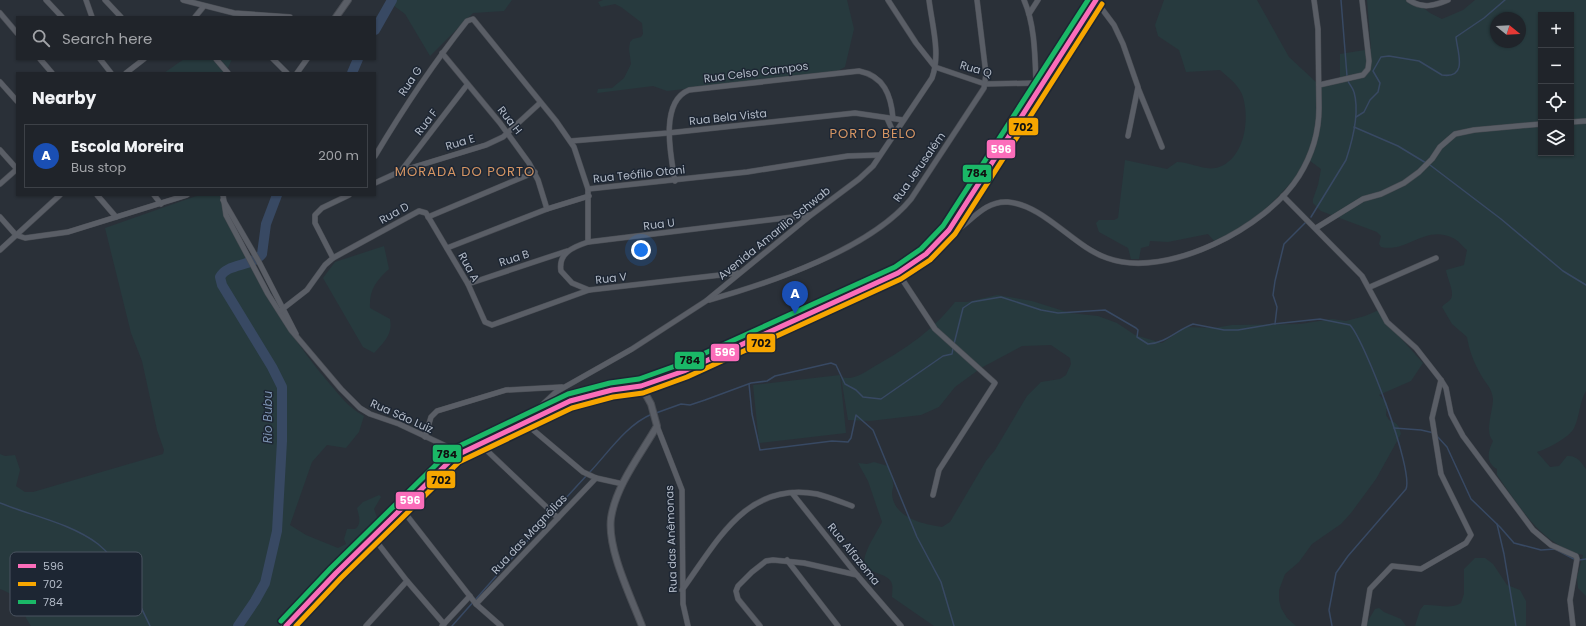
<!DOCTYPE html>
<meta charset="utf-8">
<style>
:root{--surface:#20242a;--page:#2d3036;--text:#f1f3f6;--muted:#a2a4a8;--line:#3d4147;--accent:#848b96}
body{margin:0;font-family:Poppins,sans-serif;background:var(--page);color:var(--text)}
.controls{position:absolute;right:12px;top:12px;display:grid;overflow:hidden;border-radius:0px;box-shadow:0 1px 3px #0004}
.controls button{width:36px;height:36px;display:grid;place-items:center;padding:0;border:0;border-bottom:1px solid var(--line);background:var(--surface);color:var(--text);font:20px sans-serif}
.compass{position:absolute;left:1490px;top:12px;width:36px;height:36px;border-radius:50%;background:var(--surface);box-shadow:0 1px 3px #0004;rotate:108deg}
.you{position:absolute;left:641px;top:250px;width:14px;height:14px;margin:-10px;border:3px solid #fff;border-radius:50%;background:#1a73e8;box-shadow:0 0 0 6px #1a73e833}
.badge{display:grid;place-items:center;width:26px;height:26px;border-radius:50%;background:var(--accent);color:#fff;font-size:13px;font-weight:700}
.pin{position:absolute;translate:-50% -33px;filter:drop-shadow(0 1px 2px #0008)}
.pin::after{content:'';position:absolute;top:21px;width:14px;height:12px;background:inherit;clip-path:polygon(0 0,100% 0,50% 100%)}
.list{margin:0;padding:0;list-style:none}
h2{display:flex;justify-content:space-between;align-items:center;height:52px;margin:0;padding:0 16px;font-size:17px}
h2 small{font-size:13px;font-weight:400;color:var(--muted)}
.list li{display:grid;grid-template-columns:26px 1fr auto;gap:12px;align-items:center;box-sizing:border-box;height:64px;margin:0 8px 8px;padding:0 8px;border:1px solid var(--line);border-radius:0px}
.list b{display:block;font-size:15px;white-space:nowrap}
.list p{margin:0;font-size:13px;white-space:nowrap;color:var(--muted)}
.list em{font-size:13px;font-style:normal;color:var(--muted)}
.icon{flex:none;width:22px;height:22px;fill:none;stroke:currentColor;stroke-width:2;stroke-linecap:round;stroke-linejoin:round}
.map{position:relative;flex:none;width:1586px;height:626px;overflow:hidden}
.search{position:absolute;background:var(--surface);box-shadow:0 1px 3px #0004;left:16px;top:16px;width:360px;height:44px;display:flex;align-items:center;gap:10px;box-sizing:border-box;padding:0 14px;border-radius:0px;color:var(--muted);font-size:15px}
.panel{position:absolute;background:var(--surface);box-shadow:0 1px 3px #0004;left:16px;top:72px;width:360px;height:124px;border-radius:0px}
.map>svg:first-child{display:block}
.green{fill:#273a3e;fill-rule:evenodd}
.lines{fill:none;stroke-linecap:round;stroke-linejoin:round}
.stream{stroke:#384963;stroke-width:1.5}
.river{stroke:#384963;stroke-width:10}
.minor-casing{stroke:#484c53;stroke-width:6}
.tertiary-casing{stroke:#484c53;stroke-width:8}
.primary-casing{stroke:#484c55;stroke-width:10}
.minor{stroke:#5a5e66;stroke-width:5}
.tertiary{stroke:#5a5e66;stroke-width:6}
.primary{stroke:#5c6168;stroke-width:8}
.bus-1-casing{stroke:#1d2633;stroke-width:8}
.bus-2-casing{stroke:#1d2633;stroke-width:8}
.bus-3-casing{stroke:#1d2633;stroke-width:8}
.bus-1{stroke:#fb6dba;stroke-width:5}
.bus-2{stroke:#f7a600;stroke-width:5}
.bus-3{stroke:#1ab867;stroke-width:5}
.labels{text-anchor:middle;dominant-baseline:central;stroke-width:3;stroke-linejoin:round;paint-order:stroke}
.street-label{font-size:11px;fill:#b4bcc9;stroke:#1d2633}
.water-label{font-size:12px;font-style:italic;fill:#7c92b1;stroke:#1d2633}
.quarter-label{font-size:13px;letter-spacing:1px;fill:#d59563;stroke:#1d2633}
.key{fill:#1d2633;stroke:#4a5360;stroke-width:1}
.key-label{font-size:11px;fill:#b4bcc9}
.line-badge{stroke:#1d2633;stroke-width:1.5}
.badge-label{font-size:11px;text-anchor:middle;font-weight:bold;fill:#fff}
.pale-badge-label{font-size:11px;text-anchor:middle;font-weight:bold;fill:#111}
</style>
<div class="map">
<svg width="1586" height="626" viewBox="0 0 1586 626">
<rect width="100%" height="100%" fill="#2a3038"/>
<g class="green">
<path d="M386,0H512L504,11L473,13L430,56L405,14Z"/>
<path d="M603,0H847L854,29L845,67L838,71L667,91L653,86L597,93L598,89L612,88L624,78L631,64L629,49L630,42L633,39L641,37L643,34L642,23L621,7L615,4L601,7L598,2Z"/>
<path d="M1164,0H1257L1289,57L1317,83L1340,82V54L1371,49L1367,0H1413L1430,13L1442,19L1463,10L1475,0H1586V391C1579,403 1580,416 1574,428C1570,437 1547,449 1537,452L1550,467L1559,466L1567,456C1577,455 1581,462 1586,469V596L1578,588L1577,577L1583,555C1541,545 1520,507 1497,475V469C1485,462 1488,451 1493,441C1484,432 1493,411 1493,399C1492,388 1486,384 1481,375C1474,363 1469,350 1467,337L1452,324L1442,307C1444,304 1447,303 1450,300C1456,293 1447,279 1446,270L1464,265L1467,250C1462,246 1458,240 1453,238C1425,224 1408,253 1381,247L1379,244L1381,236L1377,232L1321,211L1313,203V199L1318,185L1321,169L1306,158L1302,171L1270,205L1245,225L1215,242L1208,234L1168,242L1150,241L1149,246L1141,248L1139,259H1131L1128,248L1099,232L1096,223L1099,220H1114L1118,218L1125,160L1167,169L1177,162C1191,162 1206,172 1219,167C1244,158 1250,121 1243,97C1240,86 1228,77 1220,70L1186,72L1179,50L1158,36L1155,25ZM1541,15H1571V153H1541ZM1496,18H1520V42H1496Z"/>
<path d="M184,59H232L228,68L230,73H164Z"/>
<path d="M199,195H222V202C253,266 282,329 329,383C340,396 349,408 364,416L359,432L346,448L327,445L312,462L290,525L306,535L338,548L346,544L344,539L347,529H355C362,524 359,516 357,508L363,502L379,495L381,497L374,509L379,523L281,626H31C18,607 26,599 0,589V454L5,456L15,455L20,470L16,486L25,492H33L163,454L164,450L157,430L142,361L131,333L105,228Z"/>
<path d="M384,246L389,269C376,281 369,290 370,308L390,319C393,334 384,342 374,353L363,347L323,278L335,262Z"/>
<path d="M997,295L1032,301L1070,313L1098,316L1117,323L1135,335L1162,343L1186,327L1214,328L1232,325L1300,324L1332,319L1346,321L1365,316L1379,310L1389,325L1423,363L1411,381L1379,395L1387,403L1386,415L1389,420C1398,423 1399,426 1401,434L1376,479L1351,513L1341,524L1312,544L1299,562L1285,574L1279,590V600L1281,608L1287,618L1296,626H934L892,597C892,593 893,588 892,584C889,570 857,576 866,553C870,542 877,532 882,522L868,481L858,463L867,464L874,462L888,466C890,472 893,479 893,484C894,487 892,490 892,493C893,518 923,524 942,527L950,522L986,461L995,450L1027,396L1041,382L1060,379L1066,375L1071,364L1070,358L1051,345L1022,346L981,368L955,387L939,407L921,415L870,421L848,420L841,377C854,381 865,372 875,366C907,348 932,331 955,302H967Z"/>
<path d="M840,375L846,433L759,443L753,385Z"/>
<path d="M1475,558H1485L1493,564L1507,585L1520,590L1526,601V626H1415L1420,610L1424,605C1438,604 1449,610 1461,603L1464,594V569Z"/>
<path d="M1379,608L1384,612L1401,619L1406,626H1365L1375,609Z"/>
</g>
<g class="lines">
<g class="stream">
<path d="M1341,0L1347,76"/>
<path d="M1356,117L1364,112L1370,100L1378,92L1380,83L1373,71L1381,57L1389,56L1419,61L1442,75C1469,79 1457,51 1456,37L1484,18L1505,0"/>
<path d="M1354,127L1398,146L1426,163"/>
<path d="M1430,165L1501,219L1563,271L1586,285"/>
<path d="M1311,217L1346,160C1353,139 1360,113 1354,92C1353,88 1349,84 1348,81"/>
<path d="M1275,324L1277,307L1273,295L1275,281L1284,244L1307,221"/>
<path d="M954,344L963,308L972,302L1001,297L1041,310L1058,313L1105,310L1136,328L1138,330L1137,337L1148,344C1166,343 1177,330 1193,324L1224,330H1238L1273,324L1320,319L1350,325C1365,341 1414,470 1406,489L1348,556L1336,573L1329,610L1332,626"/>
<path d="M749,384L752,414L760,450L832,441L848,442L851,438L856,415L873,430L917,537L941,582L954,626"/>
<path d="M656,413L681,404L690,405L705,400L751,383L767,381L775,376L831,363L836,365L845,384L856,390L863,397L881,399L943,356L952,354L953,348"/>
<path d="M1394,428L1421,430L1434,433"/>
<path d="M1436,435L1447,447L1471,499L1500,527L1514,543L1541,550L1555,549L1574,559"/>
<path d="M589,473C608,453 626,425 652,414"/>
<path d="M0,503C32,516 70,523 98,544C120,561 138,601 150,626"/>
<path d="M554,511L587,475"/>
<path d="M1497,524L1504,554L1516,626"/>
<path d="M1579,560L1586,559"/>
<path d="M452,626L551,514"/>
</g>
<g class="river">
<path d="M375,30L392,0"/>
<path d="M352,73L358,59"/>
<path d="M238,626L255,601L265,583L277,531L282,441V387L272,367L222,285L220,277C227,263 252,267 262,254L266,224L277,195"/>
</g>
<g class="minor-casing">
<g id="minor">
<path d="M46,0L62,17"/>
<path d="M86,0L92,17"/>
<path d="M105,0L121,17"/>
<path d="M183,0L234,13L290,17"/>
<path d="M888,0L916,43L935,67L985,84L1036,83"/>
<path d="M1024,0C1035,25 1035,56 1036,83L1038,85"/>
<path d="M1409,0C1422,9 1434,6 1448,0"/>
<path d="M1096,1L1114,25L1123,44L1138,87L1128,136"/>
<path d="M0,13L17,33"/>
<path d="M1029,14L1038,0"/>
<path d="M195,17L204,6"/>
<path d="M442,53L500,123L529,163L538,180L547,209"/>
<path d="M40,59L52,73"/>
<path d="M100,59L111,73"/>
<path d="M216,59L228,73"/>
<path d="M273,59L287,73"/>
<path d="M126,73L144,59"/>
<path d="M297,73L307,59"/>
<path d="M0,82L17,101"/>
<path d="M1319,85L1363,75L1368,69L1369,61L1362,0"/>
<path d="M1138,88L1162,147"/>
<path d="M887,118L894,134"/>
<path d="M1571,122L1586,121"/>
<path d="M571,141L668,133L855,113L903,120"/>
<path d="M0,150L17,169"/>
<path d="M375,156C403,109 433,64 467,21L473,19L556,121L574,147L588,189V242"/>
<path d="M401,171L467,85"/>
<path d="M675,181C671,157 659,102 689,90L859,71C884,76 891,95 893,118"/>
<path d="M375,183L401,171L486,145L503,137L540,103"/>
<path d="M0,184L17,169"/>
<path d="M588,189L747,172L848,156L880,155"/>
<path d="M97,195L116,217"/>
<path d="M154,195L161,204"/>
<path d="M223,195L226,215L268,294L291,330L341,389L360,408L370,414L399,424L448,447L455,456"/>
<path d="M1283,196L1362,276L1387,322L1416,348L1441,380L1446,388L1451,414L1463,436L1533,530L1551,545L1576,556L1577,559L1570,600L1573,626"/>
<path d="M223,200L259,262L296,334"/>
<path d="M0,217L16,235L25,238L68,232L187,195"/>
<path d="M428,217L535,172"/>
<path d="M1316,228L1363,199L1381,194L1404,183L1419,172L1432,159L1440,147L1455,134L1474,130L1541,124"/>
<path d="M944,238C967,229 981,200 1008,202C1044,205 1074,247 1107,258C1167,280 1267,227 1299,176C1312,155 1319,132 1319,108L1318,29L1314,0"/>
<path d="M447,248L547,209L589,196"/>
<path d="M0,250L60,195"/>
<path d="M333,258L315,223V215L322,208L349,195"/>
<path d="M898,273L935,329L995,383L939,470L933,495"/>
<path d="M468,284L567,251"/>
<path d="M1370,287L1436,258"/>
<path d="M589,290L572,283L561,271C558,253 573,247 588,242L810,215"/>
<path d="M709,300C770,283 870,249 911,199L984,88L986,74L977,0"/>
<path d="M280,311L307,290L325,265L333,258L419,211L426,213L468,284L485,322L492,325L589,290L738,273"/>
<path d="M537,417L541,406L556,392L632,349L706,301L811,215L859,179L873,166L932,78C941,54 932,25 929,0"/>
<path d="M525,423L583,472L596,478L623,484"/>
<path d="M657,426L682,490L683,604L688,626"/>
<path d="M425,437L431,417L437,411L506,390L562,387"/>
<path d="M480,444L558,518"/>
<path d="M792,493L857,575L901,626"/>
<path d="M401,508L476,604L501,626"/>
<path d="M373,537L407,581L444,624"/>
<path d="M787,560L838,626"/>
<path d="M682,590C717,542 746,481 817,494C829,497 841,502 852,506"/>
<path d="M476,604L596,478"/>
<path d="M366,626L407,581"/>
<path d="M442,626L470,596"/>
<path d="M760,626L738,599L736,591L738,586L752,572L766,561L773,560L804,563L857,575"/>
<path d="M1364,626L1370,589L1392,566L1421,569L1466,543L1471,535L1441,474L1432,418L1441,380"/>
</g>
</g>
<g class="tertiary-casing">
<g id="tertiary">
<path d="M336,17L348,0"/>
<path d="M641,386L651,404L657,426C641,454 616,485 611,518C607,549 631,597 642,626"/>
</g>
</g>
<g class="primary-casing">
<path id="primary" d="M286,626L336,573L455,456L570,401L612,390L641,386L684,371L898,273C920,260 933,251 949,230L1096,0"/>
</g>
<use href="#minor" class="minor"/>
<use href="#tertiary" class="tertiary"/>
<use href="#primary" class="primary"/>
<g class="bus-1-casing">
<path id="bus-1" d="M286,626L336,573L455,456L570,401L612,390L641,386L684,371L898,273L926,254L949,230L1096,0"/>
</g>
<g class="bus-2-casing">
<path id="bus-2" d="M296,626L341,578L459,462L572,408L613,397L643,393L687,377L901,279L930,260L955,234L1102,4"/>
</g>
<g class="bus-3-casing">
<path id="bus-3" d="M281,621L331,568L451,450L568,394L610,383L639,379L681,364L895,267L921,249L943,226L1088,0"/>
</g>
<use href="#bus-1" class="bus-1"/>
<use href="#bus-2" class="bus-2"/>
<use href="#bus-3" class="bus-3"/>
</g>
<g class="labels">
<g class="street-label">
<text transform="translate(976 69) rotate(16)">Rua Q</text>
<text transform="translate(756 72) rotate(-7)">Rua Celso Campos</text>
<text transform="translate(410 81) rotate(-56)">Rua G</text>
<text transform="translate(728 117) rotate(-6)">Rua Bela Vista</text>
<text transform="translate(510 120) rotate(52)">Rua H</text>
<text transform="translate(426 122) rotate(-52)">Rua F</text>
<text transform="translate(460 142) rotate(-17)">Rua E</text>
<text transform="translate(919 167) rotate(-55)">Rua Jerusalém</text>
<text transform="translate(639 174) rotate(-6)">Rua Teófilo Otoni</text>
<text transform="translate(394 213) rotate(-29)">Rua D</text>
<text transform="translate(659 224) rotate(-7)">Rua U</text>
<text transform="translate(774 233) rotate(-39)">Avenida Amarilio Schwab</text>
<text transform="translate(514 258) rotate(-18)">Rua B</text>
<text transform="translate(469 267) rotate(62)">Rua A</text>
<text transform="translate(611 278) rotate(-6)">Rua V</text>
<text transform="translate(402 416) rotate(24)">Rua São Luiz</text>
<text transform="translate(529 534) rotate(-47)">Rua das Magnólias</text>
<text transform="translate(671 539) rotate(-92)">Rua das Anêmonas</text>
<text transform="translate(854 554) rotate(51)">Rua Alfazema</text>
</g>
<g class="water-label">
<text transform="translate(267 417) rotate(-90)">Rio Bubu</text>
</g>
<g class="quarter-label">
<text x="873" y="133">PORTO BELO</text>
<text x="465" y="171">MORADA DO PORTO</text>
</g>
</g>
<rect x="10" y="552" width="132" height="64" rx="6" class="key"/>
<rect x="18" y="564" width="18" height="4" fill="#fb6dba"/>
<rect x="18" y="582" width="18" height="4" fill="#f7a600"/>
<rect x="18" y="600" width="18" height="4" fill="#1ab867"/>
<g class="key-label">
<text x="43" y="570">596</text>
<text x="43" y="588">702</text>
<text x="43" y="606">784</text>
</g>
<g class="line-badge">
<rect x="1008" y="117" width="31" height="19" rx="4" fill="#f7a600"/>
<rect x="986" y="139" width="30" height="20" rx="4" fill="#fb6dba"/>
<rect x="962" y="164" width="30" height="19" rx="4" fill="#1ab867"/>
<rect x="746" y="333" width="30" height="20" rx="4" fill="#f7a600"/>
<rect x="710" y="343" width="30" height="19" rx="4" fill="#fb6dba"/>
<rect x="674" y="351" width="31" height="19" rx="4" fill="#1ab867"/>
<rect x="432" y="444" width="30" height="19" rx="4" fill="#1ab867"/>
<rect x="426" y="470" width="30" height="19" rx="4" fill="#f7a600"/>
<rect x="395" y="491" width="30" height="19" rx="4" fill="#fb6dba"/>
</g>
<g class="badge-label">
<text x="1001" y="153">596</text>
<text x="725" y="356">596</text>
<text x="410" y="504">596</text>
</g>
<g class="pale-badge-label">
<text x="1023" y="131">702</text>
<text x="977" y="177">784</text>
<text x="761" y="347">702</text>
<text x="690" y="364">784</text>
<text x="447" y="458">784</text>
<text x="441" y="484">702</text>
</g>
</svg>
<div class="controls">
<button>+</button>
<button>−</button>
<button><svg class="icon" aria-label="locate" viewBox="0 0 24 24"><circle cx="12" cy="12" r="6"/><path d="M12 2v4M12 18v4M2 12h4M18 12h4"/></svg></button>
<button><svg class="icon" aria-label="layers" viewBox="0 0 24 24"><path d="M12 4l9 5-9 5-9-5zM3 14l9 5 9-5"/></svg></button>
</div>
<svg class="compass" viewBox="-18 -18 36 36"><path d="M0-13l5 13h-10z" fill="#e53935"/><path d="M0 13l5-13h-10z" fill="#a2a4a8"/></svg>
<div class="you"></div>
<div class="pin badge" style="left:795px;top:314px;background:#1a4fb4">A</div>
<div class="search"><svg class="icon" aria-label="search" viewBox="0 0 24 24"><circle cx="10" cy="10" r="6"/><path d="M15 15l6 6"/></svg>Search here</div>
<section class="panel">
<h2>Nearby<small></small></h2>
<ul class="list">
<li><span class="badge" style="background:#1a4fb4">A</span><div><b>Escola Moreira</b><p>Bus stop</p></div><em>200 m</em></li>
</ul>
</section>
</div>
